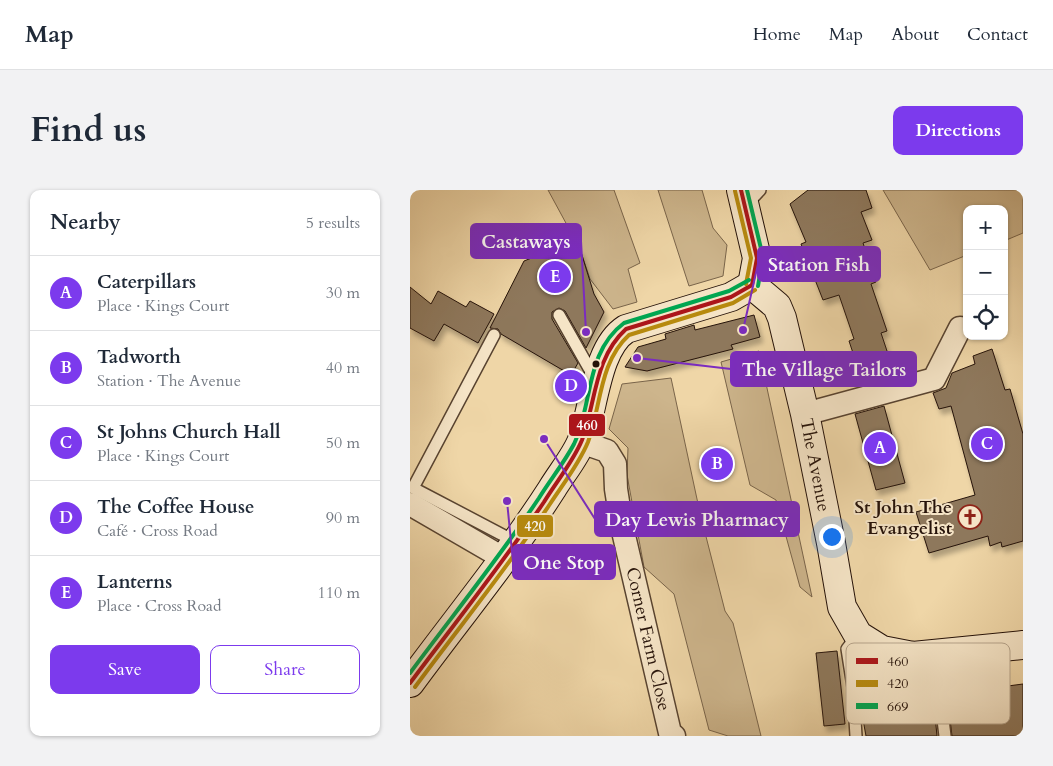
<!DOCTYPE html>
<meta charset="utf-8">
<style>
:root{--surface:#fff;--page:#f2f2f3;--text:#1f2937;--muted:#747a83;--line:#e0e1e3;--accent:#7c3aed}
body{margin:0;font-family:Cardo,serif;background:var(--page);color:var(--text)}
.controls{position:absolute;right:15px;top:15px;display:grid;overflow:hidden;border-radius:10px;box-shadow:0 1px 4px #0004}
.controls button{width:45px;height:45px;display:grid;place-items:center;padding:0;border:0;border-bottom:1px solid var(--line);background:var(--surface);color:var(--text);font:25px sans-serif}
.you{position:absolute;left:421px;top:346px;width:18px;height:18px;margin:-12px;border:4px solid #fff;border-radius:50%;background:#1a73e8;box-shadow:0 0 0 8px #1a73e833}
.badge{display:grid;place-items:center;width:32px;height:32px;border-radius:50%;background:var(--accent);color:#fff;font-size:16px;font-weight:700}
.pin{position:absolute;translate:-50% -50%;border:2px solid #fff;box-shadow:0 1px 5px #0006}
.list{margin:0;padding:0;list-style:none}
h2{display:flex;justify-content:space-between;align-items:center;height:65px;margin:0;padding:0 20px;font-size:21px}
h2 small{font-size:16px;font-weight:400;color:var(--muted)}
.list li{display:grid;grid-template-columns:32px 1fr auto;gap:15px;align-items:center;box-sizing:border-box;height:75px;padding:0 20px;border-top:1px solid var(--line)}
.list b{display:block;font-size:19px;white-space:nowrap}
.list p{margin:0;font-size:16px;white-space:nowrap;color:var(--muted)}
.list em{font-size:16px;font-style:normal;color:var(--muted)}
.actions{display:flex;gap:10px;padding:15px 20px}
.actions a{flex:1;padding:11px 0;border:1px solid var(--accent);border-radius:10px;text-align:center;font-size:18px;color:var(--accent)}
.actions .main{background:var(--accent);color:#fff}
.icon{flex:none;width:28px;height:28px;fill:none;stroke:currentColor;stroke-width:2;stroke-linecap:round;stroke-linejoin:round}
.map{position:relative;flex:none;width:613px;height:546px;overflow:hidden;border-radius:10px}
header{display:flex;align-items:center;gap:30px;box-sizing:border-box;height:70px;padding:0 25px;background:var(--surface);border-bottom:1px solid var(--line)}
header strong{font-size:24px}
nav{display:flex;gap:28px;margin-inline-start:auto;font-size:18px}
.intro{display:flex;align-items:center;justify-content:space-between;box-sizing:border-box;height:120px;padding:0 30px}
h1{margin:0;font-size:35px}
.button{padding:12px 22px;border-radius:10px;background:var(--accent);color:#fff;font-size:18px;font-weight:700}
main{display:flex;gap:30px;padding:0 30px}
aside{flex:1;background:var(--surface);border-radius:10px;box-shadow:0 1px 4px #0004}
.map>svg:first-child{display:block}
.green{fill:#cdb58c;stroke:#79644a}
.building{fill:#8e785b;stroke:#251209;filter:url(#shadow)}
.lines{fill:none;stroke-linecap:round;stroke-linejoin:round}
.lane-casing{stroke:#584330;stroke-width:14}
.street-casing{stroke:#584330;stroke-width:25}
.secondary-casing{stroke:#251209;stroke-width:30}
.lane{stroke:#f5e4c6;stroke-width:11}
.street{stroke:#f5e4c6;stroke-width:22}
.secondary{stroke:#f5e4c6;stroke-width:28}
.bus-1-casing{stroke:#f5e4c6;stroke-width:8}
.bus-2-casing{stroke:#f5e4c6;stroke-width:8}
.bus-3-casing{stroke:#f5e4c6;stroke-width:8}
.bus-1{stroke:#ac151a;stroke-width:4}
.bus-2{stroke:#b78a0e;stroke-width:4}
.bus-3{stroke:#00a651;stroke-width:4}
.bus-dot{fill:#251209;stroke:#f5e4c6;stroke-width:2}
.labels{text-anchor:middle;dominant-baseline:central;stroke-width:4;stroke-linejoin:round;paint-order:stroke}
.street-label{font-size:18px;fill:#251209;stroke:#f5e4c6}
.poi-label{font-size:18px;font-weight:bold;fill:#251209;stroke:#f5e4c6;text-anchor:end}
.key{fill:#f5e4c6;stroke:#b7a58d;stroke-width:1}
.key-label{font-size:14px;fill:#251209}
.leader{fill:none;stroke:#7b2cbf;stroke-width:2}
.callout-dot{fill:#7b2cbf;stroke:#f5e4c6;stroke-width:2}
.callout{fill:#7b2cbf;stroke:#7b2cbf;stroke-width:2}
.callout-label{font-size:19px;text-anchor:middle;font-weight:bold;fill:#fff}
.line-badge{stroke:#f5e4c6;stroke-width:2}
.badge-label{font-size:14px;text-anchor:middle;font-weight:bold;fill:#fff}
</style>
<header>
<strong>Map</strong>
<nav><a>Home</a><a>Map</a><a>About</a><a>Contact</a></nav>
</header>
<div class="intro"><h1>Find us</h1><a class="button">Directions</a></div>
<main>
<aside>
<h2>Nearby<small>5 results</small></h2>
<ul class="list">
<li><span class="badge">A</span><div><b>Caterpillars</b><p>Place · Kings Court</p></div><em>30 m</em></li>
<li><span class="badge">B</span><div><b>Tadworth</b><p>Station · The Avenue</p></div><em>40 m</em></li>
<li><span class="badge">C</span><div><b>St Johns Church Hall</b><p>Place · Kings Court</p></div><em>50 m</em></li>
<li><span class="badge">D</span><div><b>The Coffee House</b><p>Café · Cross Road</p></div><em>90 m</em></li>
<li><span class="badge">E</span><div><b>Lanterns</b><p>Place · Cross Road</p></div><em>110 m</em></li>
</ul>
<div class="actions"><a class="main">Save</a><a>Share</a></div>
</aside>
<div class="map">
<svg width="613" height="546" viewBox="0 0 613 546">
<defs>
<filter id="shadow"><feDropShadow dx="3" dy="5.5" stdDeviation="2.5" flood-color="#0004"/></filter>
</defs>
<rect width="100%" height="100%" fill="#efd6a7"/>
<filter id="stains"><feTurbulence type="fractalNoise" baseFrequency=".004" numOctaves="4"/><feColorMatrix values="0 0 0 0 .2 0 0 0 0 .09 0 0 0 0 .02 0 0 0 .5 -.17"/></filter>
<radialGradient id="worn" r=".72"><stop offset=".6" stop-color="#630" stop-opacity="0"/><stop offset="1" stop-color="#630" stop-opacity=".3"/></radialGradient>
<g class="green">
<path d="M138,0H204L230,73L218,79L227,112L203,119L180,89L170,59Z"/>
<path d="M248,0H292L303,38L317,55L313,86L279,96Z"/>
<path d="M473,0H613V43L594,51V19H557V65L520,80Z"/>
<path d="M349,161L402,407L390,397L366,310L340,295L311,172Z"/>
<path d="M261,188L290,323L315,421L323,433L351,546H318L299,540L264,404L234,377L217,285L218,258L199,239L212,194Z"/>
</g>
<g class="building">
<path d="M398,0H456L462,18L451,22L462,50L453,53L466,92L461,94L477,141L471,143L482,176L451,187L439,151L444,149L429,105L413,110L391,54L396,52L380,14Z"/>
<path d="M170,59L184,104L194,122L176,158L155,121L149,118L142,122V129L168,173L161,185L91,144L88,139L80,138L114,71L139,61L145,68Z"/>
<path d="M0,97L21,114L28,101L56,117L60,111L84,124L68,153L34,134L24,151L0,138Z"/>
<path d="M344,125L350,147L321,155L323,159L237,181L215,177L228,157L256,149L255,144L284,135L285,140Z"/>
<path d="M582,159L595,200L600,199L613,244V351L592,357L591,352L580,356L578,346L519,363L506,322L565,305L541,216L529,219L523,203L536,198L542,183L565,174L563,166Z"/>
<path d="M474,216L495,293L466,300L445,224Z"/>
<path d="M427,461L435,534L414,536L406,463Z"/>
<path d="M613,494V546H542L537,504Z"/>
<path d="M523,506L527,546H456L452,524L508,508Z"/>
</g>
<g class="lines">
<g class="lane-casing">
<g id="lane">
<path d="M336,15L350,0"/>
<path d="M149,125L184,187"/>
<path d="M84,145L3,298L106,352"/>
<path d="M525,464L535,546"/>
<path d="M443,497L437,459L448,445"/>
<path d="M446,546L443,497L474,494L493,465"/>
</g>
</g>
<g class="street-casing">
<g id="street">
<path d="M395,224L524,189L550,138"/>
<path d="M171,252L197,261L205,274L206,299L212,337L260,543L264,546"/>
<path d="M0,314L93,368"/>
</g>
</g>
<g class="secondary-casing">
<g id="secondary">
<path d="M331,0L347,68L342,95"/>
<path d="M342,95L367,116L372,128L395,224L421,353L432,417L448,445L472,460L503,466L613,455"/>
<path d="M0,493C47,429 99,366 142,299C151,284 166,266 172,250C184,219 186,158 216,139L321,107L342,95"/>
</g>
</g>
<use href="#lane" class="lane"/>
<use href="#street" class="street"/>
<use href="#secondary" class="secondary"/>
<g class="bus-1-casing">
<g id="bus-1">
<path d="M331,0L347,68L342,95"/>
<path d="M0,493C45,433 92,374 134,312C146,292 163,272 172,250C186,212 184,168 216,139L321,107L342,95"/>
</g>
</g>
<g class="bus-2-casing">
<g id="bus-2">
<path d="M325,1L341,68L336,94"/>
<path d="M5,497C50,436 98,377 140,314C153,294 169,274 178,252C191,217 189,172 219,145L323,113L345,100"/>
</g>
</g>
<g class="bus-3-casing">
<g id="bus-3">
<path d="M337,0L353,67L348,96"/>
<path d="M0,483C43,425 89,368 129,308C140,290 154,273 164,254C183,214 175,162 214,133L319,101L339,90"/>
</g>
</g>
<use href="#bus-1" class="bus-1"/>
<use href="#bus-2" class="bus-2"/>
<use href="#bus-3" class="bus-3"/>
</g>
<defs>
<g id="church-ring" transform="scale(1.25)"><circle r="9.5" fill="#f5e4c6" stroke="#8f2418" stroke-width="1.5"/><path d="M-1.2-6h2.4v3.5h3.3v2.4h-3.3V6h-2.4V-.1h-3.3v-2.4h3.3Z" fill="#8f2418"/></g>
</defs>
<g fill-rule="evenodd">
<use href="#church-ring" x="560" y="327"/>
</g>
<circle class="bus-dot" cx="186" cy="174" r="4.5"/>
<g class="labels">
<g class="street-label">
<text transform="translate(405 275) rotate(79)">The Avenue</text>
<text transform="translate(238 449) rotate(77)">Corner Farm Close</text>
</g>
<g class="poi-label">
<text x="542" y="317">St John The<tspan x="542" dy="21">Evangelist</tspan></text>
</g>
</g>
<rect x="436" y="453" width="164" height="81" rx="8" class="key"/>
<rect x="446" y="468" width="22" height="6" fill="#ac151a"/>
<rect x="446" y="490" width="22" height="7" fill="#b78a0e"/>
<rect x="446" y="513" width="22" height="6" fill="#00a651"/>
<g class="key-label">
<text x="477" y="476">460</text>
<text x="477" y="498">420</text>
<text x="477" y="521">669</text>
</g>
<path class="leader" d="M176 142L171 51M333 140L348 74M227 168L321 179M134 249L185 329M97 311L103 372"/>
<g class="callout-dot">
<circle cx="176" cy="142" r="5"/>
<circle cx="333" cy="140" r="5"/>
<circle cx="227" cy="168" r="5"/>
<circle cx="134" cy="249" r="5"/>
<circle cx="97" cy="311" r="5"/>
</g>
<g class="callout">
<rect x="61" y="34" width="110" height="34" rx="5"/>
<rect x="348" y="57" width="122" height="34" rx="5"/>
<rect x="321" y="162" width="185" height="34" rx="5"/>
<rect x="185" y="312" width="204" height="34" rx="5"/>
<rect x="103" y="355" width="102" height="34" rx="5"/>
</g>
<g class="callout-label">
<text x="116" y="58">Castaways</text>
<text x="409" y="81">Station Fish</text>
<text x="414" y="186">The Village Tailors</text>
<text x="287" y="336">Day Lewis Pharmacy</text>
<text x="154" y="379">One Stop</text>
</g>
<g class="line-badge">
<rect x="158" y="223" width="38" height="24" rx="5" fill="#ac151a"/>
<rect x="106" y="324" width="38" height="24" rx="5" fill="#b78a0e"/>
</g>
<g class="badge-label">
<text x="177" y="240">460</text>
<text x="125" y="341">420</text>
</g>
<rect width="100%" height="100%" filter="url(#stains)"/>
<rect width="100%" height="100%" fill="url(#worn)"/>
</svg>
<div class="controls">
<button>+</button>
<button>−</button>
<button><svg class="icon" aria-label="locate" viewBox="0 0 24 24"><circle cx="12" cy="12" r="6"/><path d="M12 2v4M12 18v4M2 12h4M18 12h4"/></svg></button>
</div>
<div class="you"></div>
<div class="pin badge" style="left:470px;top:258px">A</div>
<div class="pin badge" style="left:307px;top:274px">B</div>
<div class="pin badge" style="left:577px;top:254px">C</div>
<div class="pin badge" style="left:161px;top:196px">D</div>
<div class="pin badge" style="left:145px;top:87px">E</div>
</div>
</main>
